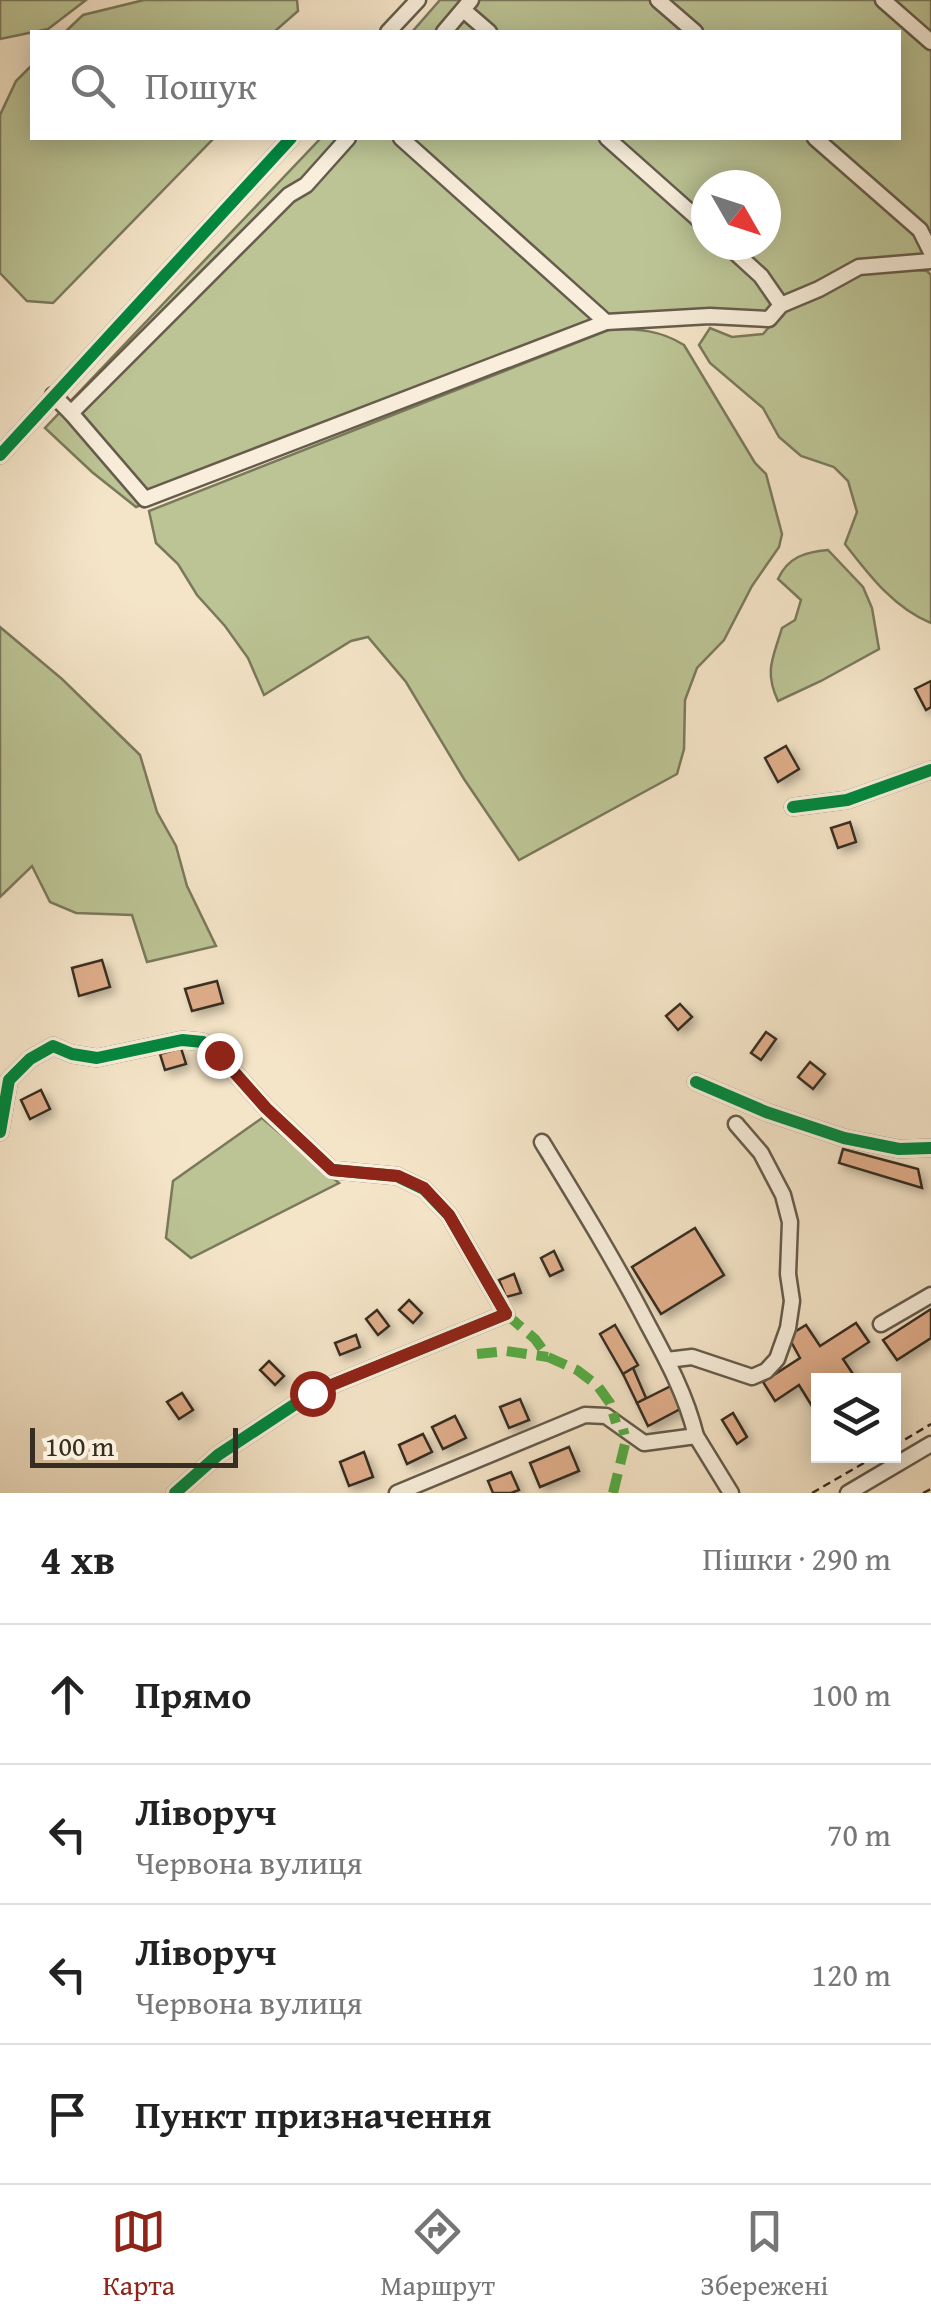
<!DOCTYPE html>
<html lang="uk">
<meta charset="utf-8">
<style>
:root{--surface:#fff;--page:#f2f2f2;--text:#222;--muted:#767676;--line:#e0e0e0;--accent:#8f2418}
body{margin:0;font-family:"Gentium Book Plus",serif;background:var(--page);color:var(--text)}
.controls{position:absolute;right:30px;bottom:30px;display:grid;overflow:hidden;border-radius:0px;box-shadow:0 5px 25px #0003}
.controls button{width:90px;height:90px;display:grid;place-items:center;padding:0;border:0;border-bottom:2px solid var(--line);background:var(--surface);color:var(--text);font:50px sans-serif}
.compass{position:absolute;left:691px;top:170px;width:90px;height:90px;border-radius:50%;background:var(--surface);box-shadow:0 5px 25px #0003;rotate:129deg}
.scale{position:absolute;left:30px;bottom:25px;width:208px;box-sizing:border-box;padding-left:10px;border:5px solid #372e23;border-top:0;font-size:28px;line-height:35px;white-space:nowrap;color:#372e23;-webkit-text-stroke:8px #f8eedb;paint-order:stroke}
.stop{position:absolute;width:30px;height:30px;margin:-22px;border:8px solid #8f2418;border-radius:50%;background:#fff}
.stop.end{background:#8f2418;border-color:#fff;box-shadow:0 2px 10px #0008}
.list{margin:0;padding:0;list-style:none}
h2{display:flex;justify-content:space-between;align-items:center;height:130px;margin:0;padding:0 40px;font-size:42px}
h2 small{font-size:32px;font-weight:400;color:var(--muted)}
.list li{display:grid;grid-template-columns:65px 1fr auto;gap:30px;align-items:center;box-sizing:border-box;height:140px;padding:0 40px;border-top:2px solid var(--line)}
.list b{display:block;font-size:38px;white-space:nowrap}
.list p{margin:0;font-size:32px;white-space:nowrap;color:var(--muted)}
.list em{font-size:32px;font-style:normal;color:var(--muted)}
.icon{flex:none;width:55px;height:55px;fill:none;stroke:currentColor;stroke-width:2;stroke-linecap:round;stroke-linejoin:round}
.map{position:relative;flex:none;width:931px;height:1493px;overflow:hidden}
.search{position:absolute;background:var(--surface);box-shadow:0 5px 25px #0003;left:30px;right:30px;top:30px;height:110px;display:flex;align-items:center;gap:25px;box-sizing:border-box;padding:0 35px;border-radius:0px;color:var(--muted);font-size:38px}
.sheet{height:690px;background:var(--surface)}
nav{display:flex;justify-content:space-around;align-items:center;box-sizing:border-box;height:140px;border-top:2px solid var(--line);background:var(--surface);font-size:28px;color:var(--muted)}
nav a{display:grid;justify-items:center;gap:5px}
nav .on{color:var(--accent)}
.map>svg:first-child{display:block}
.green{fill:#bcc495;stroke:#7a795c;stroke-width:2.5;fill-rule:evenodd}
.building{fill:#dfad8a;stroke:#372e23;stroke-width:2.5;filter:url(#shadow)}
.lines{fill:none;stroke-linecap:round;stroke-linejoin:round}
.minor-casing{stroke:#665c4c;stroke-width:19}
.path{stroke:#372e23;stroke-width:2.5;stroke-dasharray:8 5;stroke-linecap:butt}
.minor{stroke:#f8eedb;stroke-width:14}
.quiet{stroke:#55ab43;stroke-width:10;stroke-dasharray:20 10;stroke-linecap:butt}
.cycleway-casing{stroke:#f8eedb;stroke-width:19}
.cycleway{stroke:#00873e;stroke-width:12}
.route{stroke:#8f2418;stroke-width:12}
</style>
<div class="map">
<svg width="931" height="1493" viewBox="0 0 931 1493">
<defs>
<filter id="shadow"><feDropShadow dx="5" dy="5" stdDeviation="5" flood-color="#0004"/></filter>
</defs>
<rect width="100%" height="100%" fill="#f5e5c8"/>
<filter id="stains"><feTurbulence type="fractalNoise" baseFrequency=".002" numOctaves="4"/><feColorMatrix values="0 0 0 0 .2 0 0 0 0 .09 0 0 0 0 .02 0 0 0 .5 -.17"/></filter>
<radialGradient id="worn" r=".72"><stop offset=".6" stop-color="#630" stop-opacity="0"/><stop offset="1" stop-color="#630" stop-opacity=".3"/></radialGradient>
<g class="green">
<path d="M0,0H86L48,29L0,39Z"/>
<path d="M144,0H297L298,11L274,32H65L83,15Z"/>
<path d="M440,0H931V265L859,269L786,305L768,324L686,323L607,327L385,414L136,507L92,472L45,428L321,138H898V32H412ZM706,185H766V245H706Z"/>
<path d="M32,65V138H214L53,303L27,301L0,273V115L16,81Z"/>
<path d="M908,269L927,271L931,275V623C894,608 869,575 845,544L857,512L848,481L834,467L801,456L779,437L763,408L710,363L699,345L710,328L732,337L763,334L783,311L859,273Z"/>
<path d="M611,329C639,329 660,330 684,345L755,463L766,474L782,534L779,547L752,586L724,640L697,668L685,700L684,749L677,774L519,860L464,779L406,682L368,637L351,641L264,695L248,658L225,626L197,595L178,564L156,543L149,511Z"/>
<path d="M828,550L863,587L872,608L879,649L821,681L778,701C764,671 773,658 782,628L795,620L801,600L778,579C788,557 805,552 828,550Z"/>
<path d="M0,627L62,679L140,755L157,812L176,846L187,886L216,946L147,962L132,915L76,913L50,902L32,866L0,897Z"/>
<path d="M262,1118L339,1183L191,1258L166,1238L173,1181Z"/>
</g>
<g class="building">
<path d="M931,681V707L926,710L915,689Z"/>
<path d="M786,746L799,769L778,782L765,758Z"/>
<path d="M850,822L856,842L838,848L831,828Z"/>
<path d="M102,960L110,987L79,996L72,968Z"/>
<path d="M217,981L223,1003L192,1011L185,989Z"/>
<path d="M680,1004L692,1017L678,1030L666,1016Z"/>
<path d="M766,1032L776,1039L761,1060L751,1053Z"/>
<path d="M181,1048L186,1064L165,1070L160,1054Z"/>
<path d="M810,1062L825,1074L813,1089L798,1077Z"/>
<path d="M41,1090L50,1109L30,1119L21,1100Z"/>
<path d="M843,1149L918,1169L922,1188L839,1163Z"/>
<path d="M695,1228L724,1275L661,1314L632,1267Z"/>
<path d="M554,1251L563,1270L550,1276L541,1258Z"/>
<path d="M514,1274L521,1293L506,1297L499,1280Z"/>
<path d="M409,1300L422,1313L413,1323L399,1310Z"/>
<path d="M931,1309V1338L897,1360L883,1340Z"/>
<path d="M377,1310L389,1326L378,1335L366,1319Z"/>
<path d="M856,1323L869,1342L843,1359L857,1380H818V1409L815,1411L799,1385L775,1401L763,1382L800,1358L788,1336L806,1325L820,1346Z"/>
<path d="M615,1325L638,1365L623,1374L600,1334Z"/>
<path d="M356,1335L360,1347L340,1355L335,1343Z"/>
<path d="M269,1361L284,1376L275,1385L260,1370Z"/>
<path d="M633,1368L646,1398L637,1403L623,1374Z"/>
<path d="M673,1385L684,1407L648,1426L637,1403Z"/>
<path d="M182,1393L193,1410L179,1419L167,1402Z"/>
<path d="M520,1399L529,1420L509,1428L500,1407Z"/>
<path d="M733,1413L747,1437L737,1444L722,1420Z"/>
<path d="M455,1416L466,1438L443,1449L432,1427Z"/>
<path d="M423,1434L432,1452L407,1464L399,1445Z"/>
<path d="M569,1447L579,1471L540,1487L530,1463Z"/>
<path d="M364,1452L373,1477L349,1486L340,1462Z"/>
<path d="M511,1472L519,1490L511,1493H493L488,1481Z"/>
</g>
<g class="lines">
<g class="minor-casing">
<g id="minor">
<path d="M658,0L695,32"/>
<path d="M883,0L931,42"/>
<path d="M467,13L489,32"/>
<path d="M388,32L418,0"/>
<path d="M444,32L471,0"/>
<path d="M401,138L606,322"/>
<path d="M607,138L706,226"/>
<path d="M815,138L920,230L931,252"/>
<path d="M727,245L761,276L781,305"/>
<path d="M53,395L71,413L145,499L606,322L710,316L769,319L781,305L819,289L859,267L931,261"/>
<path d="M71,413L289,195L306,185L348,138"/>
<path d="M0,455L291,138"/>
<path d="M793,807L847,800L931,770"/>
<path d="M696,1082L766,1112L844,1138L899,1149L931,1148"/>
<path d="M0,1132L9,1080L30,1059L53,1046L72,1054L97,1058L182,1040L203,1042L219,1055L266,1108L332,1170L397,1176L424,1189L449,1215L506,1314L312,1393L218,1455L175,1493"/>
<path d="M542,1142C578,1201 615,1261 647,1323C667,1360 686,1395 696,1436"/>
<path d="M881,1324L931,1295"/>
<path d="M667,1360L692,1357L752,1377L766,1371L777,1359L788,1328L792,1301L788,1274L790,1222L783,1195L761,1153L736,1124"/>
<path d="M397,1493L585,1415L606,1416L644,1443L696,1436L731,1493"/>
<path d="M848,1493L931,1444"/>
</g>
</g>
<g class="path">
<path d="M894,1446L931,1424"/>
<path d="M812,1493L876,1456"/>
<path d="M923,1493L931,1489"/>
</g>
<use href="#minor" class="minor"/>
<g class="quiet">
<path d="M506,1314L535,1339L548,1357L577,1370L597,1385L610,1403L616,1423"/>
<path d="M477,1354L506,1351L548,1357"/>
<path d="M613,1493L626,1440L623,1429"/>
</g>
<g class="cycleway-casing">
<g id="cycleway">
<path d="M0,455L291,138"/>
<path d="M793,807L847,800L931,770"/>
<path d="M696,1082L766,1112L844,1138L899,1149L931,1148"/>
<path d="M0,1132L9,1080L30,1059L53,1046L72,1054L97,1058L182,1040L203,1042L219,1055L266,1108L332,1170L397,1176L424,1189L449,1215L506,1314L312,1393L218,1455L175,1493"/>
</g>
</g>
<use href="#cycleway" class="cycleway"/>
</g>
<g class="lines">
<path class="route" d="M219,1055L266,1108L332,1170L398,1176L424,1188L449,1215L506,1314L312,1393"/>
</g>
<rect width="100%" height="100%" filter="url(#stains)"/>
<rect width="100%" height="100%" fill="url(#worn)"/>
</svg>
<div class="controls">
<button><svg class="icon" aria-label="layers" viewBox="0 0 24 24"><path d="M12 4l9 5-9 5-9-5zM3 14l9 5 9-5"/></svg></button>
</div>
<svg class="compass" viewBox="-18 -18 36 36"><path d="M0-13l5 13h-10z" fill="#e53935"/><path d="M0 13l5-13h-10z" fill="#767676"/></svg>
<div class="scale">100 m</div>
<div class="stop" style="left:312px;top:1393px"></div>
<div class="stop end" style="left:219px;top:1055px"></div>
<div class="search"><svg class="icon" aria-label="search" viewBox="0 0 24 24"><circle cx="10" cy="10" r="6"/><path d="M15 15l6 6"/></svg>Пошук</div>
</div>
<section class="sheet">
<h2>4 хв<small>Пішки · 290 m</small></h2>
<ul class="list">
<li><svg class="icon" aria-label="ahead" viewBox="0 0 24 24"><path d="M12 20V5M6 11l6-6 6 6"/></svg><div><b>Прямо</b></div><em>100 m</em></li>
<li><svg class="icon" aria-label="left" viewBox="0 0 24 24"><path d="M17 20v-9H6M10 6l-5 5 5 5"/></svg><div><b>Ліворуч</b><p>Червона вулиця</p></div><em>70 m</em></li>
<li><svg class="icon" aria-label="left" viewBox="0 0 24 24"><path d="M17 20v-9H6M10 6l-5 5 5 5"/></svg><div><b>Ліворуч</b><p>Червона вулиця</p></div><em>120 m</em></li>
<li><svg class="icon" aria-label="arrive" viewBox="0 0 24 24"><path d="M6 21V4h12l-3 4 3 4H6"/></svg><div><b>Пункт призначення</b></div></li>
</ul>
</section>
<nav>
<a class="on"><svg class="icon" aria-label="map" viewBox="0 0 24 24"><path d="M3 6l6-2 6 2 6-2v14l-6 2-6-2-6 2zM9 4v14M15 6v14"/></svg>Карта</a>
<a><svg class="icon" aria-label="directions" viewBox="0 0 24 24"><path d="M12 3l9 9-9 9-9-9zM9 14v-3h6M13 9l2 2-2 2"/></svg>Маршрут</a>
<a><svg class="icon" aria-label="saved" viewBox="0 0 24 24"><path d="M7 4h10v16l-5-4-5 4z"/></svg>Збережені</a>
</nav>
